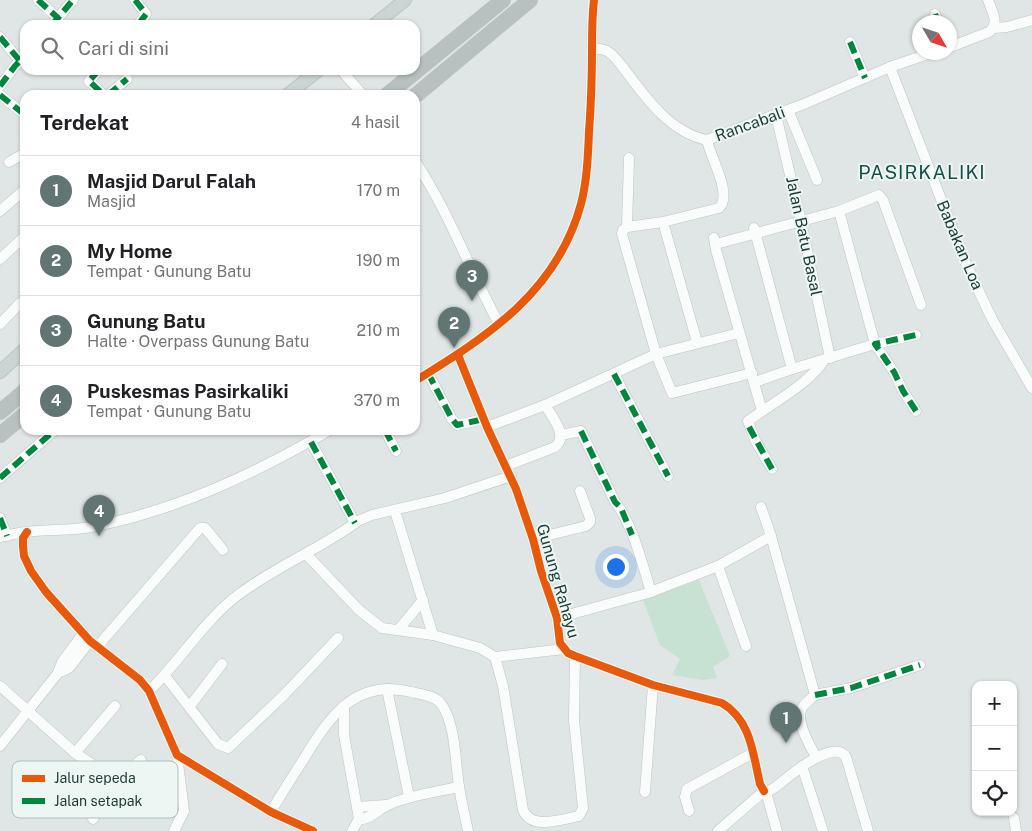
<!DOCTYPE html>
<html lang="id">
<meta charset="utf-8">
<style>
:root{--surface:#fff;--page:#f6f6f6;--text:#202124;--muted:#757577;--line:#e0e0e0;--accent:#617673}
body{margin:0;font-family:"Public Sans",sans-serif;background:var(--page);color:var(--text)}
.controls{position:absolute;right:15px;bottom:15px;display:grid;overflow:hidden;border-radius:10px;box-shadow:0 1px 4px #0004}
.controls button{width:45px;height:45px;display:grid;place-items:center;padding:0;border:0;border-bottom:1px solid var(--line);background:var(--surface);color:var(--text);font:25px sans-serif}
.compass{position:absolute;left:912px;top:15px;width:45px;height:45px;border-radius:50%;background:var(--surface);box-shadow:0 1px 4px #0004;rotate:129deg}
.you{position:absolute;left:615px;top:566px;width:18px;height:18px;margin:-12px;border:4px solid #fff;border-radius:50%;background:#1a73e8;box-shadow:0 0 0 8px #1a73e833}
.badge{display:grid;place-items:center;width:32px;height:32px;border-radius:50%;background:var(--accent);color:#fff;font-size:16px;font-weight:700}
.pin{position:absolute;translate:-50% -41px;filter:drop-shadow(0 1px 2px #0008)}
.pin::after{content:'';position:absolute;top:26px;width:18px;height:15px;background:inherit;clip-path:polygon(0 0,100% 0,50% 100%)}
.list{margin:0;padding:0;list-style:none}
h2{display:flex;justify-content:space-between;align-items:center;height:65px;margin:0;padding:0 20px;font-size:21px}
h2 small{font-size:16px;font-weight:400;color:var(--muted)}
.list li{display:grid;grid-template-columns:32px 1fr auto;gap:15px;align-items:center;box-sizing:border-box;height:70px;padding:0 20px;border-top:1px solid var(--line)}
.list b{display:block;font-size:19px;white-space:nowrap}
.list p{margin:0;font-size:16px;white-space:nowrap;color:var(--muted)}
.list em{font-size:16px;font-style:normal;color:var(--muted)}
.icon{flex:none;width:28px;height:28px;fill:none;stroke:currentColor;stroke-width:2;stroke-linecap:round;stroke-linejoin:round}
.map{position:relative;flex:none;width:1032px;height:831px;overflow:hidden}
.search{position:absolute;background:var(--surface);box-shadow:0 1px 4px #0004;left:20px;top:20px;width:400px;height:55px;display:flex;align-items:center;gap:12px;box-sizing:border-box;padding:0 18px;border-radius:15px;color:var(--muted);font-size:19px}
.panel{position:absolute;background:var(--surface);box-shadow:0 1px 4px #0004;left:20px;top:90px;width:400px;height:345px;border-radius:15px}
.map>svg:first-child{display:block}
.green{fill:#c7e2d2}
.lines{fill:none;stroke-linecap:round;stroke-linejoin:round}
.minor-casing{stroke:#bdc3c2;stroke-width:11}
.major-casing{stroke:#bac4c2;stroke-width:14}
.highway-casing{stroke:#bac4c2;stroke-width:16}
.minor{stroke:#fafbfb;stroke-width:10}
.major{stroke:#cbd5d3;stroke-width:12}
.highway{stroke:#b8c1c0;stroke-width:15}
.quiet{stroke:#00873e;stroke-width:6;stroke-dasharray:12 6;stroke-linecap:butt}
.cycleway-casing{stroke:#ecf7f3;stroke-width:11}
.cycleway{stroke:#e8590c;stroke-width:8}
.labels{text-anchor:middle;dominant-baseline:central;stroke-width:4;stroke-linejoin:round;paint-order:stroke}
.street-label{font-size:16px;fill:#1d3a36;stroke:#ecf7f3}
.quarter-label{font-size:19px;letter-spacing:1px;fill:#174e47;stroke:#ecf7f3}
.key{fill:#ecf7f3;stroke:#aebeba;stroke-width:1}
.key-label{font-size:14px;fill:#1d3a36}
</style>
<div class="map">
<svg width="1032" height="831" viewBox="0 0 1032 831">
<rect width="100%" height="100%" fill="#e0e6e5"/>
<path class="green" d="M699,580L730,656L713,667L717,678L702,680L672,675L680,659L660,645L643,600Z"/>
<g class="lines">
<g class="minor-casing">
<g id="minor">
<path d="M38,0L58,18"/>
<path d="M135,0L146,14L138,25"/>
<path d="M935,14L938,22"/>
<path d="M52,25L73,0"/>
<path d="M994,28L1007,27L1032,20"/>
<path d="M0,37L20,61"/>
<path d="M850,42L865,78"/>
<path d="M950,47L989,32C1000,24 992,11 988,0"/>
<path d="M592,48C597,49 603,49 607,51C616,56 622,67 628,74C648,101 672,133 707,140L804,104L890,67L934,52"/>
<path d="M890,67L966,264L992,319L1032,388"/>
<path d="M99,70L89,81L104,95"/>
<path d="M341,70L363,95"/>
<path d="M0,86L15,66L25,56"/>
<path d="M0,95L25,115"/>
<path d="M108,95L127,79"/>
<path d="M788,110L817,180"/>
<path d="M776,115L801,222L830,358"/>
<path d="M707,140C710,157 733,194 719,208L663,222L627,227L623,230L622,234L656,354L672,393L752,373"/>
<path d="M415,161C449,212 470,271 499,324"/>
<path d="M9,162L25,153"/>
<path d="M0,211L23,191"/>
<path d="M627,227L629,158"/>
<path d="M754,228L792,369"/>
<path d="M665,229L697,342"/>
<path d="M714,238L716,250L762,411"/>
<path d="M716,244L839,211L879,195L883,200L921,305"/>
<path d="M0,259L25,236"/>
<path d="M0,324L20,303"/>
<path d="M458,355L487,427L516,489L533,539L541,571L557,618L560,643L568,653L575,656L653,685L722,703C751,720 753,754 760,784L764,791"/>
<path d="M428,373L452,419L457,425L484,419"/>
<path d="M614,374L668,476"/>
<path d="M415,381C488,336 557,292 581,204C587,181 588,156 589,132C591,105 592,77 592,49C592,32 592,17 594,0"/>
<path d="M755,382L792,369L875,344L839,211"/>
<path d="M916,411L903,391L894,372L875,344L916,335"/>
<path d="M487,427L545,405L656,354L739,333"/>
<path d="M385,430L396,451"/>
<path d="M561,435L581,431L615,502C632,522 643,566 651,592"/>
<path d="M311,442L355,523"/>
<path d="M506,466L555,447C569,436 552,417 545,405"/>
<path d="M772,469L755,440L748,421C771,404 809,384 824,360"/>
<path d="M0,478L55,430"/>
<path d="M761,507L771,536L815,695"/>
<path d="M395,511L433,635"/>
<path d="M0,518L7,536"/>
<path d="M27,532L23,538V546L24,556L31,571L46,592L90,641L140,680L149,691L177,755L271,812L313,831"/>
<path d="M0,537C9,535 17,533 26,532C47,529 69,531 91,527C176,511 256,473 330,430"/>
<path d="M533,539L586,526L590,522V518L580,491"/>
<path d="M306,554L359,610L382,628L433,635L480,648L495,657L564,649"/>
<path d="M718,566L746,646"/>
<path d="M557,618L648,593L718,566L771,536"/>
<path d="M399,629L423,600"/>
<path d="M97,647L200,528H205L223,550"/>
<path d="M495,657L503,686L523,810C532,831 562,819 579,816L583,808L574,720L575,656"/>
<path d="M58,673L69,668L90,641"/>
<path d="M165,676L218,744L228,748L283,696L338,638"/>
<path d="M0,686L75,753L116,780L141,760"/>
<path d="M387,689L409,797"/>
<path d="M149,691C179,662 201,625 234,598C272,568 319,550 358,521L372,515L445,498L511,476"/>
<path d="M815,695L851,688L920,665"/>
<path d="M815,695C811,699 803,704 801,710C797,725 810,745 816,757"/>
<path d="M190,706L222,664"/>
<path d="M344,706V735L359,819L352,831"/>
<path d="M0,746L58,673L62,662L83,634"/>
<path d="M75,753L115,706"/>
<path d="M802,766L823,831"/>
<path d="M645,792L653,685"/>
<path d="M766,792L777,831"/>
<path d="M357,807L386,805"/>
<path d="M689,811L685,797L687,789L753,753"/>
<path d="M271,812C281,794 293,776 305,757C330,716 356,678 411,692C420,694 437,696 442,705C456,726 455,762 459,786C461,801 465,816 468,831"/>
<path d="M1014,818L1016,831"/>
<path d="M93,819L116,780"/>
<path d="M359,819C371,820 379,808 390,804C412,795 435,792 459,787"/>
<path d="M174,831L184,811L177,755"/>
<path d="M718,831L764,791H769L774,788C786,779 833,737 846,757L868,831"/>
</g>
</g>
<g class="major-casing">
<g id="major">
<path d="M374,25L405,0"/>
<path d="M287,95L319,70"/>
<path d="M0,372L25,349"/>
</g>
</g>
<g class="highway-casing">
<g id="highway">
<path d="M387,95L503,0"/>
<path d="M415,96L530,0"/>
<path d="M0,412L25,391"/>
<path d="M0,435L25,414"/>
</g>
</g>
<use href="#minor" class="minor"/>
<use href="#major" class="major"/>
<use href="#highway" class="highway"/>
<g class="quiet">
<path d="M38,0L58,18"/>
<path d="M135,0L146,14L138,25"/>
<path d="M935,14L938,22"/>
<path d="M52,25L73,0"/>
<path d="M0,37L20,61"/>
<path d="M850,42L865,78"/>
<path d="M99,70L89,81L104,95"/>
<path d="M0,86L15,66L25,56"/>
<path d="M0,95L25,115"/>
<path d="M108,95L127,79"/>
<path d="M428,373L452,419L457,425L484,419"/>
<path d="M614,374L668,476"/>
<path d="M916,411L903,391L894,372L875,344L916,335"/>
<path d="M749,427L772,469"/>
<path d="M385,430L396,451"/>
<path d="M581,431L615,502L621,508L632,535"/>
<path d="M311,442L355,523"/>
<path d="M0,478L55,430"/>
<path d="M0,518L7,536"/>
<path d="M815,695L851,688L920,665"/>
</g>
<g class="cycleway-casing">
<g id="cycleway">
<path d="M458,355L487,427L516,489L533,539L541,571L557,618L560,643L568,653L575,656L653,685L722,703C751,720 753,754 760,784L764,791"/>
<path d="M415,381C488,336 557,292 581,204C587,181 588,156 589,132C591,105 592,77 592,49C592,32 592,17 594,0"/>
<path d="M27,532L23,538V546L24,556L31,571L46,592L90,641L140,680L149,691L177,755L271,812L313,831"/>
</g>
</g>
<use href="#cycleway" class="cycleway"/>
</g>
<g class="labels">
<g class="street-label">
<text transform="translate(750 124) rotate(-20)">Rancabali</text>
<text transform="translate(804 236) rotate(78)">Jalan Batu Basal</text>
<text transform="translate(960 245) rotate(67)">Babakan Loa</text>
<text transform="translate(558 581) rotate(74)">Gunung Rahayu</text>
</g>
<g class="quarter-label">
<text x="922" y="172">PASIRKALIKI</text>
</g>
</g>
<rect x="12" y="761" width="166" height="57" rx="8" class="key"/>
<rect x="22" y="775" width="23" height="7" fill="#e8590c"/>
<rect x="22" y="798" width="23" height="6" fill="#00873e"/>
<g class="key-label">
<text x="54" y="783">Jalur sepeda</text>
<text x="54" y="806">Jalan setapak</text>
</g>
</svg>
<div class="controls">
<button>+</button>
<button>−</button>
<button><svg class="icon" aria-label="locate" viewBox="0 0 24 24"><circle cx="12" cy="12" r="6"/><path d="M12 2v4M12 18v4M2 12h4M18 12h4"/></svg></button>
</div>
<svg class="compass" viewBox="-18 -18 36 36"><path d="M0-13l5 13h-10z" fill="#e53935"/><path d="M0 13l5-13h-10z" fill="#757577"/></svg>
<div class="you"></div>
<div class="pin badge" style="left:786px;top:743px">1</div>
<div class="pin badge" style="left:454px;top:348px">2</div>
<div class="pin badge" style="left:472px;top:301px">3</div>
<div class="pin badge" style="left:99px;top:536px">4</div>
<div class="search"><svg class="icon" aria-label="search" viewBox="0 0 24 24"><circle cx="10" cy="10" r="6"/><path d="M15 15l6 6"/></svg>Cari di sini</div>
<section class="panel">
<h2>Terdekat<small>4 hasil</small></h2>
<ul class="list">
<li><span class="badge">1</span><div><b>Masjid Darul Falah</b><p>Masjid</p></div><em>170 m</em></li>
<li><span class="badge">2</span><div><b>My Home</b><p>Tempat · Gunung Batu</p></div><em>190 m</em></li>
<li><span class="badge">3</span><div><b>Gunung Batu</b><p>Halte · Overpass Gunung Batu</p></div><em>210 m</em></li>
<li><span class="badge">4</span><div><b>Puskesmas Pasirkaliki</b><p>Tempat · Gunung Batu</p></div><em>370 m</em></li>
</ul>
</section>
</div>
